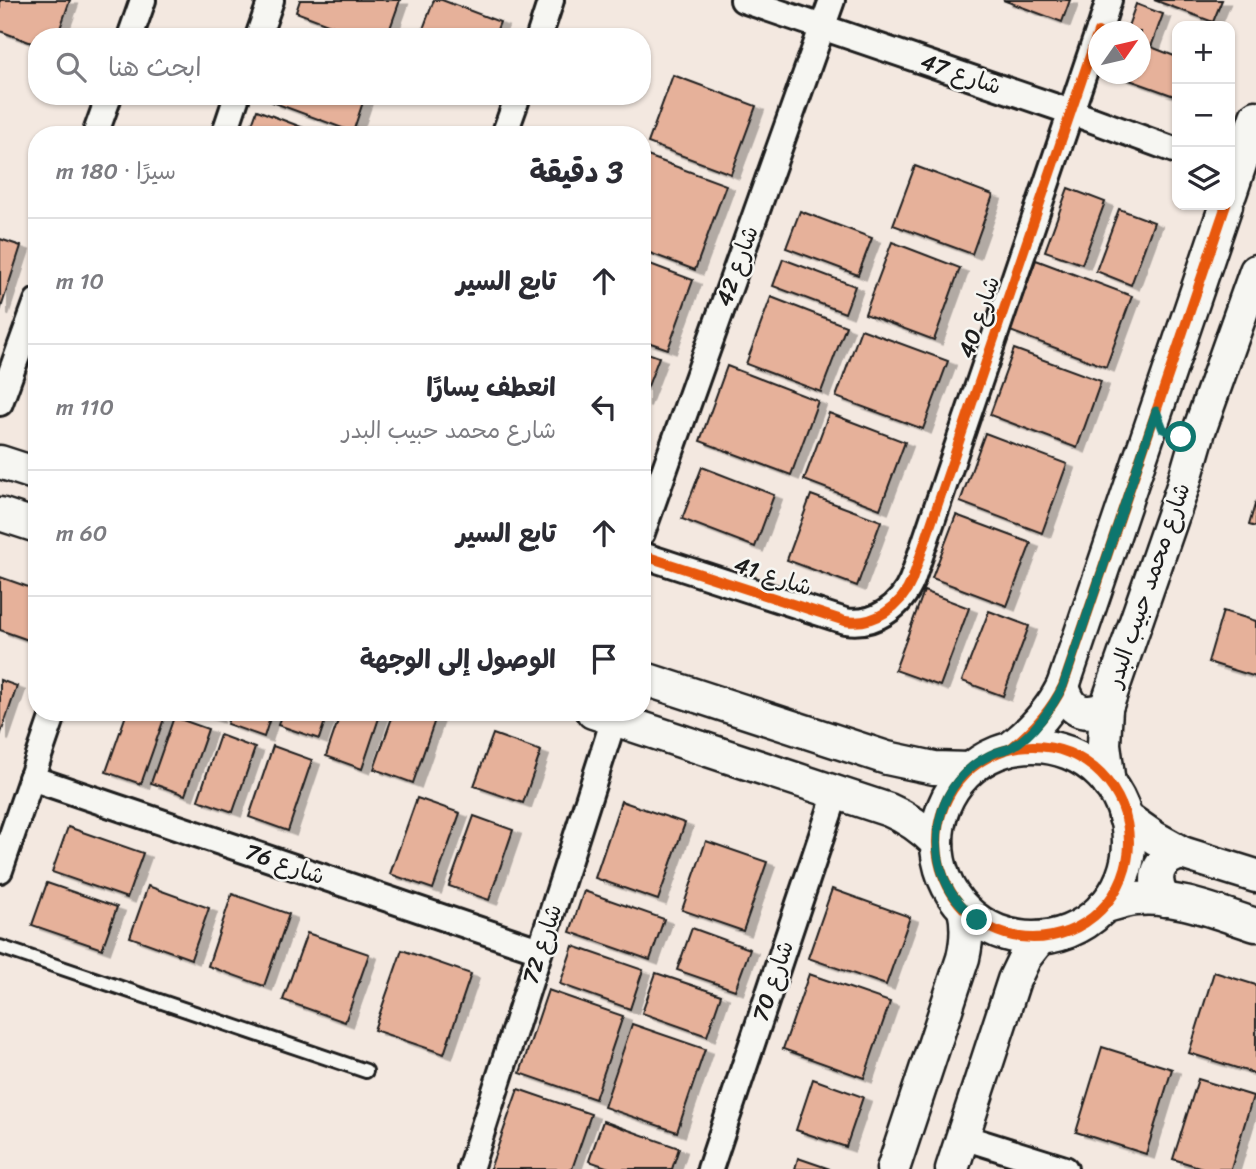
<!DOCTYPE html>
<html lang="ar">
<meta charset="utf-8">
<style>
:root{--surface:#fff;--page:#f7f7f7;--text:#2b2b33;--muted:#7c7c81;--line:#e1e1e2}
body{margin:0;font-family:Sriracha,"Playpen Sans Arabic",sans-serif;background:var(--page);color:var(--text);direction:rtl}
.controls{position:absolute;right:21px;top:21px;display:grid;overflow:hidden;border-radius:14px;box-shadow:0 2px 5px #0004}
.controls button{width:63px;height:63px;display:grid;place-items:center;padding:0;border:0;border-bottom:2px solid var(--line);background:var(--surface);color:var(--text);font:35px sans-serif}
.compass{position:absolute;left:1088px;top:21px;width:63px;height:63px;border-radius:50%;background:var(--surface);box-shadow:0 2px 5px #0004;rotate:56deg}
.stop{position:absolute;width:21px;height:21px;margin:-16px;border:5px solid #0f766e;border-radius:50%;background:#fff}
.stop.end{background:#0f766e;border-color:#fff;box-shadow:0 2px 7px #0008}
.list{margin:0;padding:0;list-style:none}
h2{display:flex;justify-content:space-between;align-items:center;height:91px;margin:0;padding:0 28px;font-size:30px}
h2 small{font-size:23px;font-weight:400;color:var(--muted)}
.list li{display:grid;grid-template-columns:46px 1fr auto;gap:21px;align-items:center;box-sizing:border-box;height:126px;padding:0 28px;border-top:2px solid var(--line)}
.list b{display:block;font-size:26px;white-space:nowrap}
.list p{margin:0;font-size:23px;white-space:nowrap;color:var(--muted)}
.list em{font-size:23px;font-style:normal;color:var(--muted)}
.icon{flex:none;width:38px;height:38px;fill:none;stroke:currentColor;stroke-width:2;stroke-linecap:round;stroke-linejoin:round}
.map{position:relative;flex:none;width:1256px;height:1169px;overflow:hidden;direction:ltr}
.search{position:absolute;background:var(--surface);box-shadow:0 2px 5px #0004;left:28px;top:28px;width:623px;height:77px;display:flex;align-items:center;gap:18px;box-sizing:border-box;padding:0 24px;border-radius:28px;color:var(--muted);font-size:26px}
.panel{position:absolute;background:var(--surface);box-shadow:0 2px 5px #0004;left:28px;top:126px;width:623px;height:595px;border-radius:28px;direction:rtl}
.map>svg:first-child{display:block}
.building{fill:#e6b19a;stroke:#1c1c1c;stroke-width:2;filter:url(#shadow)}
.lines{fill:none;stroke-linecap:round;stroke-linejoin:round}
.service-casing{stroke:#1c1c1c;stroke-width:18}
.minor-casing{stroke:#1c1c1c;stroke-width:30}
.tertiary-casing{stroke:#1c1c1c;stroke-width:37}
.service{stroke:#f6f6f2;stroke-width:12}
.minor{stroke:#f6f6f2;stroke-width:24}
.tertiary{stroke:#f6f6f2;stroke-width:32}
.cycleway-casing{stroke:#f6f6f2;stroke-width:15}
.cycleway{stroke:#e8590c;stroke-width:10}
.route{stroke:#0f766e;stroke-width:9}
.labels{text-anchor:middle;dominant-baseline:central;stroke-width:5;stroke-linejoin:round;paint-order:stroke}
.street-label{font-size:23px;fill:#1c1c1c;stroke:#f6f6f2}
</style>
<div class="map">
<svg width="1256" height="1169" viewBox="0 0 1256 1169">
<defs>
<filter id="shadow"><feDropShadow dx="8" dy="4.5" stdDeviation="0" flood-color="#0004"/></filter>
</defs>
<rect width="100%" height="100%" fill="#f3e8e0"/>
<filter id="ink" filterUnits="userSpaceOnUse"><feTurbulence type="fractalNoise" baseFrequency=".0143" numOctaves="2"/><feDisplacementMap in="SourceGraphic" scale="14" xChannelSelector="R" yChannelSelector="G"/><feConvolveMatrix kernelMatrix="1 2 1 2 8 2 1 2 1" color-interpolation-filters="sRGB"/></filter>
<g filter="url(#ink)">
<g class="building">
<path d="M0,0H70L57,37H37V45L0,31Z"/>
<path d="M300,0H400L387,37H362L296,12Z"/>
<path d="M434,0H442L500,22L494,37H420Z"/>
<path d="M1003,0H1070L1062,22Z"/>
<path d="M1154,0H1222L1213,22Z"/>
<path d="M1136,4L1163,14L1151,47L1177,57V97L1113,74H1140V32H1126Z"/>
<path d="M673,75L756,106L731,174L648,143Z"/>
<path d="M274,96H365L353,132L272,102Z"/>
<path d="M257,110L322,135H248Z"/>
<path d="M642,154L726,185L695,270L642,250Z"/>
<path d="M915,166L993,195L972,254L893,225Z"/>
<path d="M1068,188L1105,202L1082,264L1045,251Z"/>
<path d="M1119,209L1154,222L1131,285L1096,271Z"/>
<path d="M800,211L872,238L858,275L786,248Z"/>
<path d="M0,239L21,246L0,311Z"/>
<path d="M892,242L960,268L934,340L865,314Z"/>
<path d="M783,259L855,286L845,313L773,286Z"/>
<path d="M1036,260L1132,296L1106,367L1010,331Z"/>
<path d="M642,261L693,280L668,349L642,340Z"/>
<path d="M771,297L846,326L821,392L746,364Z"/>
<path d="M861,329L948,361L923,429L836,397Z"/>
<path d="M1014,349L1101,381L1077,448L990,415Z"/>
<path d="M642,351L659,357L642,402Z"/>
<path d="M727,366L818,401L791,475L700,441Z"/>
<path d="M829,413L905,442L880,509L804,480Z"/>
<path d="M985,433L1067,464L1042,533L960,502Z"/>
<path d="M702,467L774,495L755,547L682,519Z"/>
<path d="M811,495L881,521L857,586L787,560Z"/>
<path d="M1256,501V527L1249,525Z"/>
<path d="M956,515L1031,543L1007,606L932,578Z"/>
<path d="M0,577L37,590V643L0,630Z"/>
<path d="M924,591L969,608L940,686L895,670Z"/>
<path d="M989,611L1029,626L1003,696L962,681Z"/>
<path d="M1223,611L1256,621V677L1208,662Z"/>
<path d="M0,680L17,686L0,736Z"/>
<path d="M127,712L166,713L141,784L106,772Z"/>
<path d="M197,712H217L215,718Z"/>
<path d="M231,712H272L264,737L227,724Z"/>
<path d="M282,712H328L319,739L278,725Z"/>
<path d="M341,712H381L362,769L326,756Z"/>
<path d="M394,712H431L437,714L413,783L374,769Z"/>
<path d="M174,717L208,729L185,795L151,783Z"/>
<path d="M493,734L541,751L523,803L474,786Z"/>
<path d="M220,735L255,748L233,812L198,800Z"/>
<path d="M273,746L312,760L288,831L249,817Z"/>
<path d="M417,798L460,813L433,889L390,874Z"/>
<path d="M621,801L685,823L658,900L595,878Z"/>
<path d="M474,816L513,830L489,900L449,886Z"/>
<path d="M68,827L143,853L127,898L52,872Z"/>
<path d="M706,841L767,862L743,931L682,910Z"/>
<path d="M47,883L117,907L102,949L32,925Z"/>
<path d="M148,886L209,908L191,959L130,937Z"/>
<path d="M832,889L910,917L886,985L808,958Z"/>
<path d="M584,891L664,919L650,960L570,932Z"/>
<path d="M232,894L289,914L264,986L208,966Z"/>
<path d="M692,928L750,949L735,990L677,970Z"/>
<path d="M307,933L369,954L345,1022L283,1000Z"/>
<path d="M573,946L643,970L630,1009L560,984Z"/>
<path d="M402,950L471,974L444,1054L374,1030Z"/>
<path d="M1214,972L1256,985V1074L1189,1053Z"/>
<path d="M656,973L721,995L707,1036L642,1013Z"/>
<path d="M809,974L890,1002L864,1078L783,1049Z"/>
<path d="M548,990L623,1016L595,1099L520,1073Z"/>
<path d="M632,1024L705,1049L677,1132L604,1107Z"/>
<path d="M1102,1047L1172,1069L1146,1154L1076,1132Z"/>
<path d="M813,1079L863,1097L846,1147L796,1130Z"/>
<path d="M1198,1079L1253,1096L1231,1169H1206L1173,1159Z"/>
<path d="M518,1089L591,1114L572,1169H490Z"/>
<path d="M603,1121L679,1148L672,1169H612L589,1161Z"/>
<path d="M798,1158L830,1169H795Z"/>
</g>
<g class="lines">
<g class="service-casing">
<path id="service" d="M0,947L366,1071"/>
</g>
<g class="minor-casing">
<g id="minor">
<path d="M743,0L1071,112L1177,151"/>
<path d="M1099,32L1109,0"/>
<path d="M130,37L143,0"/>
<path d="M258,37L271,0"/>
<path d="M539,37L551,0"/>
<path d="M95,135L109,96"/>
<path d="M224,135L237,96"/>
<path d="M504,135L518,96"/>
<path d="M0,403L37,301"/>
<path d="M642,533L832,0"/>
<path d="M642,555L845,621C874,626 901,607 912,580L1098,32"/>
<path d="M31,778L539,950"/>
<path d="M0,870L54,712"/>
<path d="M963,1137L1065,1169"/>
<path d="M470,1169L614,719"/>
<path d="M710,1169L836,793"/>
</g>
</g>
<g class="tertiary-casing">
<g id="tertiary">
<path d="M1230,194L1256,117"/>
<path d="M0,462L37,474"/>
<path d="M0,514L37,526"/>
<path d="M642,678L887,758L934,768L969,769"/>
<path d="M1063,686C1070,711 1082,717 1106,708"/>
<path d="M593,712L889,810C908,818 922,828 937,843"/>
<circle cx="1033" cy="842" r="96"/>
<path d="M1011,748C1033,730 1051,711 1063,686L1226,205"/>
<path d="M1109,784L1104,744L1106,708L1183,486L1199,431L1256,271"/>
<path d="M1125,817L1155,838L1182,853L1256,876"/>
<path d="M1165,900C1150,879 1157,859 1182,853"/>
<path d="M1103,907C1114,904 1125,900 1136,899C1177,895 1218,913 1256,925"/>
<path d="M893,1169L963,958C967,941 968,925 964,909"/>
<path d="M952,1169L1014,980L1025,957L1040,938"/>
</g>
</g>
<use href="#service" class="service"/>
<use href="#minor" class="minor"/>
<use href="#tertiary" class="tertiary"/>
<g class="cycleway-casing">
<g id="cycleway">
<path d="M642,555L845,621C874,626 901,607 912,580L1098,32"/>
<circle cx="1033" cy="842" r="96"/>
<path d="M1011,748C1033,730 1051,711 1063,686L1226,205"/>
</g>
</g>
<use href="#cycleway" class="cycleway"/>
</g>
</g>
<g class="lines" filter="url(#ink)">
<path class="route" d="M977,920C967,911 958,903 951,892C928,853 934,800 969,769C977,762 987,756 997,752C1001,750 1007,750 1012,747C1033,735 1052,708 1063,686L1156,411L1163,429L1181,437"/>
</g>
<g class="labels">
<g class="street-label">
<text transform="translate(961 74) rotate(19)">شارع 47</text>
<text transform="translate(737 266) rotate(-70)">شارع 42</text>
<text transform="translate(979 317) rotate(-71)">شارع 40</text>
<text transform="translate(773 576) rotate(18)">شارع 41</text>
<text transform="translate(1148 585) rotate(-71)">شارع محمد حبيب البدر</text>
<text transform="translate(285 864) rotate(19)">شارع 76</text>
<text transform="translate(542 944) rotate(-72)">شارع 72</text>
<text transform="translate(773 981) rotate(-71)">شارع 70</text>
</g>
</g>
</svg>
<div class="controls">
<button>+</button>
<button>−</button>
<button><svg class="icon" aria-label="layers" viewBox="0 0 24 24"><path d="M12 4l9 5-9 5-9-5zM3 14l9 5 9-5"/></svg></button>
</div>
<svg class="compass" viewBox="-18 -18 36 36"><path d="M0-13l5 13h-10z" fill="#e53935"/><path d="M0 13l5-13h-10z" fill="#7c7c81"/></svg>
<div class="stop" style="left:1181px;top:437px"></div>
<div class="stop end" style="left:977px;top:920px"></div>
<div class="search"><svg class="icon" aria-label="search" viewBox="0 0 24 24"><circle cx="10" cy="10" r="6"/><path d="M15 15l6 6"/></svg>ابحث هنا</div>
<section class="panel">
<h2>3 دقيقة<small>سيرًا · 180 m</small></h2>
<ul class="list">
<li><svg class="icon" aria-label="ahead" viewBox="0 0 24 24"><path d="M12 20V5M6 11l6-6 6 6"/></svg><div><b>تابع السير</b></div><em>10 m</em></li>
<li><svg class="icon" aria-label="left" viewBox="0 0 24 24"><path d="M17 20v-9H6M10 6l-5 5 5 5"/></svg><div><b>انعطف يسارًا</b><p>شارع محمد حبيب البدر</p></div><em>110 m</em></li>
<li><svg class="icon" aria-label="ahead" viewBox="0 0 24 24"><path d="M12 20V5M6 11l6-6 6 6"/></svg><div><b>تابع السير</b></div><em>60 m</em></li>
<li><svg class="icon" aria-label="arrive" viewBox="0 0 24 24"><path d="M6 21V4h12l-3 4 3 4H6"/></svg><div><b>الوصول إلى الوجهة</b></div></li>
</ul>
</section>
</div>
